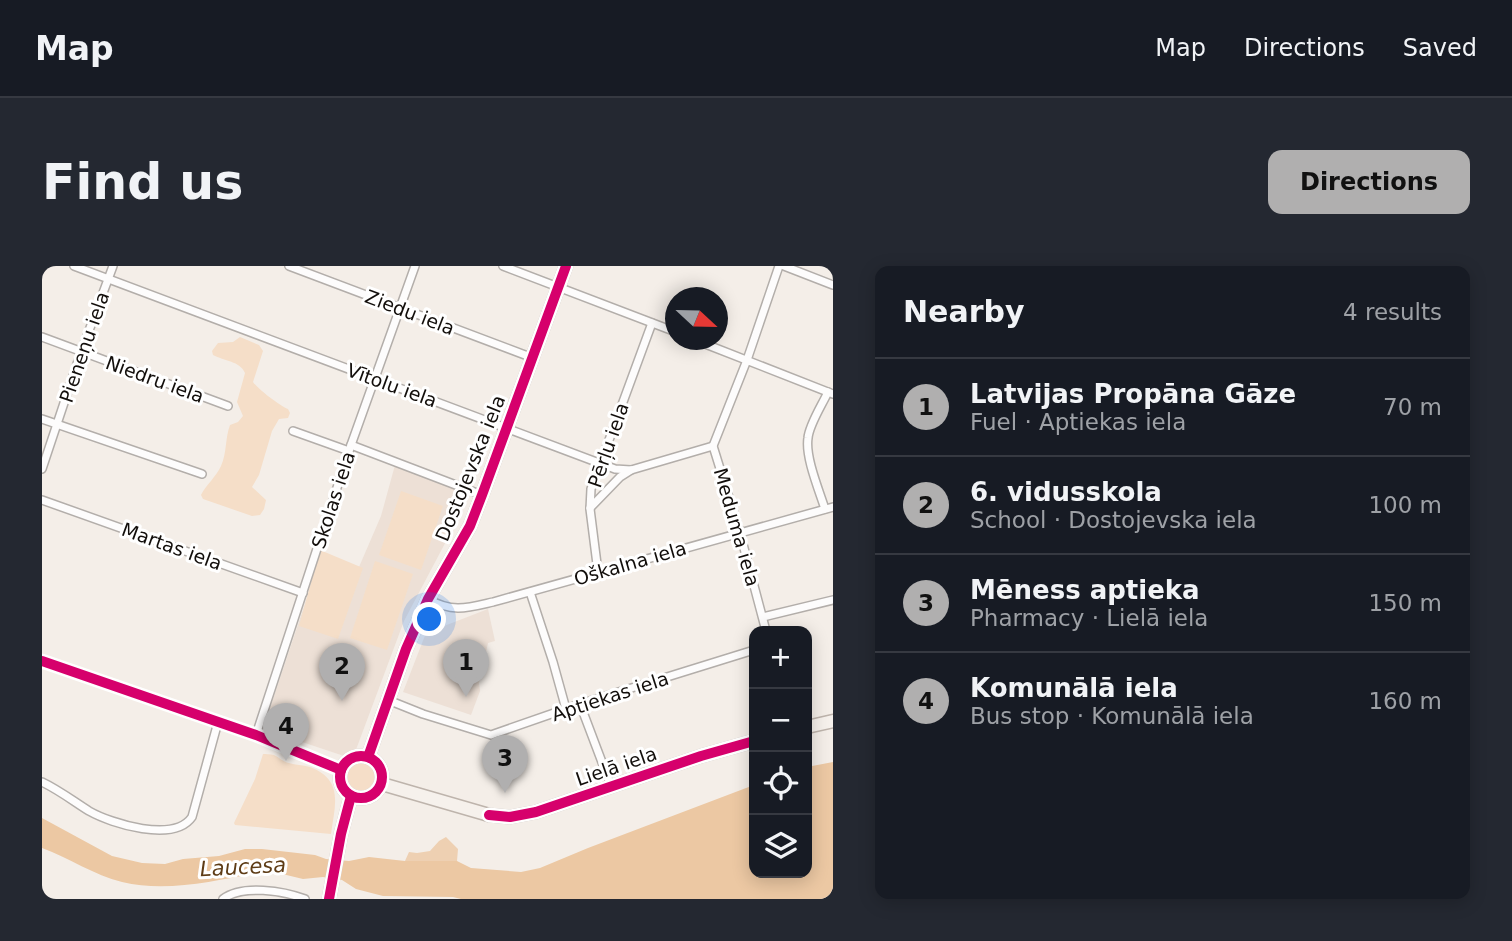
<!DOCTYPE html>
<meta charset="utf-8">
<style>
:root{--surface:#171b24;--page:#242831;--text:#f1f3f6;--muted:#9ea1a6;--line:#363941;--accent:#b0afaf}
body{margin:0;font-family:"DejaVu Sans",sans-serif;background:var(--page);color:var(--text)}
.controls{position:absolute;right:21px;bottom:21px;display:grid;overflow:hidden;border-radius:14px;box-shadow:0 4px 18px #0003}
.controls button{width:63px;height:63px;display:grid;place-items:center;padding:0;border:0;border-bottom:2px solid var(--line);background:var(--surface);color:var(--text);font:35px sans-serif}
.compass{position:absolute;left:623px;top:21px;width:63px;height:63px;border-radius:50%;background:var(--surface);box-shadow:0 4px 18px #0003;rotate:112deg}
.you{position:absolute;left:388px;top:354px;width:24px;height:24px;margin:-18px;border:5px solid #fff;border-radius:50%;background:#1a73e8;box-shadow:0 0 0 10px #1a73e833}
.badge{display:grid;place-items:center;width:46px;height:46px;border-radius:50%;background:var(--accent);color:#111;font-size:23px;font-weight:700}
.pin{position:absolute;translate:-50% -58px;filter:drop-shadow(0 2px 4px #0008)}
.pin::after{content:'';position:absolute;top:37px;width:24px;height:21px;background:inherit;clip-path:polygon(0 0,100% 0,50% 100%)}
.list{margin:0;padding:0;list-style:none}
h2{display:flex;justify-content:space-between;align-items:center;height:91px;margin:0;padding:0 28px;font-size:30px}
h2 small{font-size:23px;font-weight:400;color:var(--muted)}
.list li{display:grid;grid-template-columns:46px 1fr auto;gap:21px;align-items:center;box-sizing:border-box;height:98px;padding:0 28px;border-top:2px solid var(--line)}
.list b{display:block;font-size:26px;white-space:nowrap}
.list p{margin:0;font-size:23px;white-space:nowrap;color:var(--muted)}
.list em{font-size:23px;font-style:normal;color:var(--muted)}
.icon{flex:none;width:38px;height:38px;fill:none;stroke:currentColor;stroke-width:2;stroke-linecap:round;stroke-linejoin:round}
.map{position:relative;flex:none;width:791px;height:633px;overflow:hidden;border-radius:14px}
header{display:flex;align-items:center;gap:42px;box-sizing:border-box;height:98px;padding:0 35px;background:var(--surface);border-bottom:2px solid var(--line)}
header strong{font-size:33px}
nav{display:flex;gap:38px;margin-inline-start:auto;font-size:24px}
.intro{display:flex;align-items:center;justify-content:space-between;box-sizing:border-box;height:168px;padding:0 42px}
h1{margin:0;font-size:49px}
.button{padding:18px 32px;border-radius:14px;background:var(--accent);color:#111;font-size:24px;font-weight:700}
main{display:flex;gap:42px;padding:0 42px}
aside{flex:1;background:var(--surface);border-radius:14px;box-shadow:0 4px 18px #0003}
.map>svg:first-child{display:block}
.built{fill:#ede0d6}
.green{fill:#f5dec8}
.forest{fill:#eed0b2}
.water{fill:#ecc8a3}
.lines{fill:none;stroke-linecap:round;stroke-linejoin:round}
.minor-casing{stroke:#b3aeaa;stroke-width:10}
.tertiary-casing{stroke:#b3aeaa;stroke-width:12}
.primary-casing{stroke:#beb4ac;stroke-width:15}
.minor{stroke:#fdfcfc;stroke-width:7}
.tertiary{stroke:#fdfcfc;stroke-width:10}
.primary{stroke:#f6f1ec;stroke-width:12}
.cycleway-casing{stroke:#fff;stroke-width:15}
.cycleway{stroke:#d6006c;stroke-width:10}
.labels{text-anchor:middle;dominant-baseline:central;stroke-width:6;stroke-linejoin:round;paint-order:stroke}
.street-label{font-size:19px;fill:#120e0b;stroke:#fff}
.water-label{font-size:21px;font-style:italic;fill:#5e3c16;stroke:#fff}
</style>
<header>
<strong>Map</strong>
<nav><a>Map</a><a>Directions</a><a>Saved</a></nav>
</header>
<div class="intro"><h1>Find us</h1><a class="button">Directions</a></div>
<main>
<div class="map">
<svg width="791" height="633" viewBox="0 0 791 633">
<rect width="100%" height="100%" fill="#f4eee8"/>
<g class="built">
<path d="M353,199L429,228L362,355L312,489L305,491L224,464V454L280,287L317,301L339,250Z"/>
<path d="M446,343L453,375L446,377L437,417L438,425L429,449L361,426L384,367Z"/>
</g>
<g class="green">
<path d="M198,71L217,79L221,85L211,116C217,124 237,139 246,143L248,147L246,152L237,153L230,165L217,209L210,221L224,234L222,243L218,249L210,250L161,233L159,229C164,219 174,211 179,200C185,187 183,172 188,159L196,156L201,150L195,136L203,107C198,95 182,95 171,89L170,85L176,77L191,76Z"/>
<path d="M359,225L401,240L379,304L337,289Z"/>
<path d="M278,284L321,302L296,373L257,360Z"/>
<path d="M333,295L371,308L345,384L308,372Z"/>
<path d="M221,488C224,488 228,488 232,489C237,491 241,496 247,497C253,499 261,499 268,501C302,514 293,539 289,568L193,559L192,557L213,513Z"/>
<circle cx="319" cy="511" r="15"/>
</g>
<path class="forest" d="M404,571L416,583L415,595H363L367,586L375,587L388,585L397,575Z"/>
<path class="water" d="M791,496V633H419L411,631L341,630L314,623L300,614L281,611L261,613L232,606H221C175,614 126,627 80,616C52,609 27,592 0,582V552L70,590L100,597L123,598L141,593L177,590L203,583H220L273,589L284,593L307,595L327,591L363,595H415L429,602L479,606L498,602L546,582L712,519V607H765V501Z"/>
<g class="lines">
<g class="minor-casing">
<g id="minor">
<path d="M32,0L573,203L589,204L671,180"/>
<path d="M247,0L491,92"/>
<path d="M461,0L634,66"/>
<path d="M742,0L791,19"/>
<path d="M0,71L186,140"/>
<path d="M653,74L791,128"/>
<path d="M0,153L160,208"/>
<path d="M251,165L307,185"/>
<path d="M309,179L440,229"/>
<path d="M0,203L39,86L71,0"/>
<path d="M0,234L261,327"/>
<path d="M548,242L578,211L589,204"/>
<path d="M783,243C777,224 763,191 766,172C767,159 780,139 786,126"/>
<path d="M556,306L548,243L549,223L610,57"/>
<path d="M488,326L511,396L524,443"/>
<path d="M386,333C411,347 425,342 451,336L791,241"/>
<path d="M721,351L791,334"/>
<path d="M724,365L698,267L671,180L705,94L737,0"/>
<path d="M346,434L381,448L449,469L538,438L712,384"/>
<path d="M538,438L569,520"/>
<path d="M214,469L309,179L373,0"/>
<path d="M0,516C17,524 31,535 47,545C70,558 132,577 150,551L176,456"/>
<path d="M181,633C200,618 242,625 263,633"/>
</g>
</g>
<g class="tertiary-casing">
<path id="tertiary" d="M0,395L214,469L299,504"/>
</g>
<g class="primary-casing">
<g id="primary">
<path d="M765,461L791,455"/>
<circle cx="319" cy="511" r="21"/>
<path d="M326,491L364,383L386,333L428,260L440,229L524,0"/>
<path d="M340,518L447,549L468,551L494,546L659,490L712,475"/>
<path d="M287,633L299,568L309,530"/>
</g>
</g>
<use href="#minor" class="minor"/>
<use href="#tertiary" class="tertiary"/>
<use href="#primary" class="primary"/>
<g class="cycleway-casing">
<g id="cycleway">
<path d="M0,395L214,469L299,504"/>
<circle cx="319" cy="511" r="21"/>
<path d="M326,491L364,383L386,333L428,260L440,229L524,0"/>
<path d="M447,549L468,551L494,546L659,490L712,475"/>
<path d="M287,633L299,568L309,530"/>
</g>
</g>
<use href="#cycleway" class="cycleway"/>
</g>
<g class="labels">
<g class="street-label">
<text transform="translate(368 46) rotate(21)">Ziedu iela</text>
<text transform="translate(42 81) rotate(-71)">Pieneņu iela</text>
<text transform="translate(113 113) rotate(20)">Niedru iela</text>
<text transform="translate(350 119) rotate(20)">Vītolu iela</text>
<text transform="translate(566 179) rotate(-71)">Pērļu iela</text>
<text transform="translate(428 202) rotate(-68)">Dostojevska iela</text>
<text transform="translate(291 234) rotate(-72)">Skolas iela</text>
<text transform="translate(695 261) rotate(74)">Meduma iela</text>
<text transform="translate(130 280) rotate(20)">Martas iela</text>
<text transform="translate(588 297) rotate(-16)">Oškalna iela</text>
<text transform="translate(568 430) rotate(-18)">Aptiekas iela</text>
<text transform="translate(574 500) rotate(-19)">Lielā iela</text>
</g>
<g class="water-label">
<text transform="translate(201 601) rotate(-3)">Laucesa</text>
</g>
</g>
</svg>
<div class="controls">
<button>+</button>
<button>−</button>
<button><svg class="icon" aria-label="locate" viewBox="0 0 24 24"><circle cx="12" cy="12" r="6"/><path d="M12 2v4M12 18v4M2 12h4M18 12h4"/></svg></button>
<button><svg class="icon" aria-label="layers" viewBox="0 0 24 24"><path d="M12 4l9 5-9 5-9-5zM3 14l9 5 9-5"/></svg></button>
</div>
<svg class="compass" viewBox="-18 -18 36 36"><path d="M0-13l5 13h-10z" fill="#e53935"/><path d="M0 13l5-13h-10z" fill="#9ea1a6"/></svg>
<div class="you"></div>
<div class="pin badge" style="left:424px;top:431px">1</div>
<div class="pin badge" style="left:300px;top:435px">2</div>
<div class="pin badge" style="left:463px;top:527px">3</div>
<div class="pin badge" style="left:244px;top:495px">4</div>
</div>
<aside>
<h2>Nearby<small>4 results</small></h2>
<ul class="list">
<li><span class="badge">1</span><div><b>Latvijas Propāna Gāze</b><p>Fuel · Aptiekas iela</p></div><em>70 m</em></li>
<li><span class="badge">2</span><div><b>6. vidusskola</b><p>School · Dostojevska iela</p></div><em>100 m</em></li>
<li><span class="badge">3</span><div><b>Mēness aptieka</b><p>Pharmacy · Lielā iela</p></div><em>150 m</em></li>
<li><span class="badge">4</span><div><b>Komunālā iela</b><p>Bus stop · Komunālā iela</p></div><em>160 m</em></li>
</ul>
</aside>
</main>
